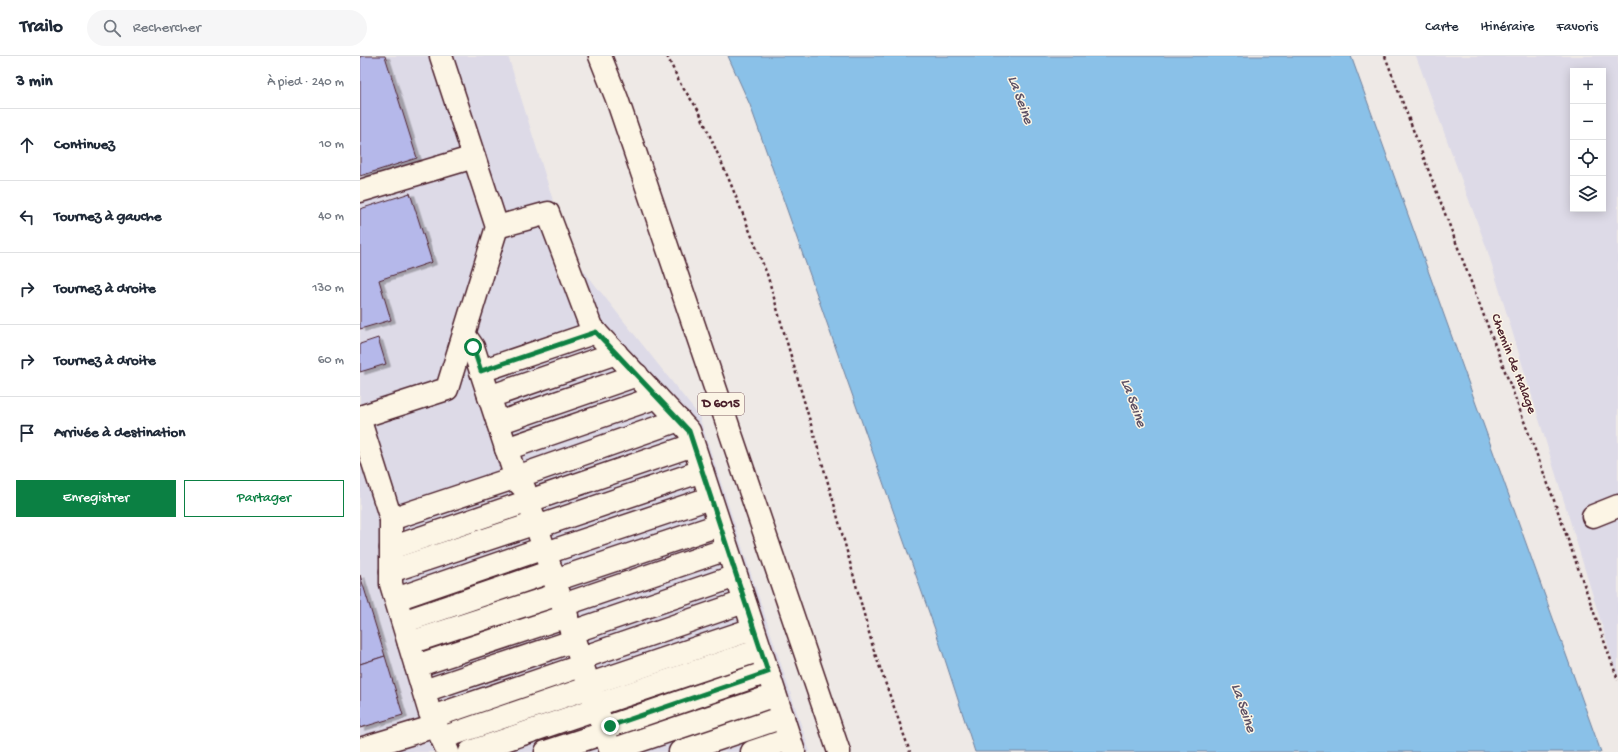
<!DOCTYPE html>
<html lang="fr">
<meta charset="utf-8">
<style>
:root{--surface:#fff;--page:#f6f6f7;--text:#1f2937;--muted:#747a83;--line:#e0e1e3;--accent:#0b8043}
body{margin:0;font-family:"Gochi Hand",sans-serif;background:var(--page);color:var(--text)}
.controls{position:absolute;right:12px;top:12px;display:grid;overflow:hidden;border-radius:0px;box-shadow:0 2px 10px #0003}
.controls button{width:36px;height:36px;display:grid;place-items:center;padding:0;border:0;border-bottom:1px solid var(--line);background:var(--surface);color:var(--text);font:20px sans-serif}
.stop{position:absolute;width:12px;height:12px;margin:-9px;border:3px solid #0b8043;border-radius:50%;background:#fff}
.stop.end{background:#0b8043;border-color:#fff;box-shadow:0 1px 4px #0008}
.list{margin:0;padding:0;list-style:none}
h2{display:flex;justify-content:space-between;align-items:center;height:52px;margin:0;padding:0 16px;font-size:17px}
h2 small{font-size:13px;font-weight:400;color:var(--muted)}
.list li{display:grid;grid-template-columns:26px 1fr auto;gap:12px;align-items:center;box-sizing:border-box;height:72px;padding:0 16px;border-top:1px solid var(--line)}
.list b{display:block;font-size:15px;white-space:nowrap}
.list em{font-size:13px;font-style:normal;color:var(--muted)}
.actions{display:flex;gap:8px;padding:12px 16px}
.actions a{flex:1;padding:9px 0;border:1px solid var(--accent);border-radius:0px;text-align:center;font-size:14px;color:var(--accent)}
.actions .main{background:var(--accent);color:#fff}
.icon{flex:none;width:22px;height:22px;fill:none;stroke:currentColor;stroke-width:2;stroke-linecap:round;stroke-linejoin:round}
.map{position:relative;flex:none;width:1258px;height:696px;overflow:hidden}
header{display:flex;align-items:center;gap:24px;box-sizing:border-box;height:56px;padding:0 20px;background:var(--surface);border-bottom:1px solid var(--line)}
header strong{font-size:19px}
nav{display:flex;gap:22px;margin-inline-start:auto;font-size:14px}
.search{width:280px;height:36px;background:var(--page);display:flex;align-items:center;gap:10px;box-sizing:border-box;padding:0 14px;border-radius:22px;color:var(--muted);font-size:15px}
main{display:flex}
aside{flex:1;background:var(--surface)}
.map>svg:first-child{display:block}
.built{fill:#dddae7;fill-rule:evenodd}
.water{fill:#8ac1e8;stroke:#70809c}
.building{fill:#b5b8ea;stroke:#4a1f2b;filter:url(#shadow)}
.lines{fill:none;stroke-linecap:round;stroke-linejoin:round}
.minor-casing{stroke:#4a1f2b;stroke-width:25}
.major-casing{stroke:#4a1f2b;stroke-width:25}
.path{stroke:#4a1f2b;stroke-width:2.5;stroke-dasharray:3 3;stroke-linecap:butt}
.minor{stroke:#fcf5e5;stroke-width:22}
.major{stroke:#fcf5e5;stroke-width:22}
.route{stroke:#0b8043;stroke-width:5}
.labels{text-anchor:middle;dominant-baseline:central;stroke-width:3;stroke-linejoin:round;paint-order:stroke}
.shield{fill:#fcf5e5;stroke:#7f5f63;stroke-width:1}
.shield-label{font-size:13px;font-weight:bold;fill:#4a1f2b}
.street-label{font-size:14px;fill:#4a1f2b;stroke:#fcf5e5}
.water-label{font-size:15px;font-style:italic;fill:#5d5064;stroke:#fcf5e5}
</style>
<header>
<strong>Trailo</strong>
<div class="search"><svg class="icon" aria-label="search" viewBox="0 0 24 24"><circle cx="10" cy="10" r="6"/><path d="M15 15l6 6"/></svg>Rechercher</div>
<nav><a>Carte</a><a>Itinéraire</a><a>Favoris</a></nav>
</header>
<main>
<aside>
<h2>3 min<small>À pied · 240 m</small></h2>
<ul class="list">
<li><svg class="icon" aria-label="ahead" viewBox="0 0 24 24"><path d="M12 20V5M6 11l6-6 6 6"/></svg><div><b>Continuez</b></div><em>10 m</em></li>
<li><svg class="icon" aria-label="left" viewBox="0 0 24 24"><path d="M17 20v-9H6M10 6l-5 5 5 5"/></svg><div><b>Tournez à gauche</b></div><em>40 m</em></li>
<li><svg class="icon" aria-label="right" viewBox="0 0 24 24"><path d="M7 20v-9h11M14 6l5 5-5 5"/></svg><div><b>Tournez à droite</b></div><em>130 m</em></li>
<li><svg class="icon" aria-label="right" viewBox="0 0 24 24"><path d="M7 20v-9h11M14 6l5 5-5 5"/></svg><div><b>Tournez à droite</b></div><em>60 m</em></li>
<li><svg class="icon" aria-label="arrive" viewBox="0 0 24 24"><path d="M6 21V4h12l-3 4 3 4H6"/></svg><div><b>Arrivée à destination</b></div></li>
</ul>
<div class="actions"><a class="main">Enregistrer</a><a>Partager</a></div>
</aside>
<div class="map">
<svg width="1258" height="696" viewBox="0 0 1258 696">
<defs>
<filter id="shadow"><feDropShadow dx="4.5" dy="2.5" stdDeviation="0" flood-color="#0004"/></filter>
</defs>
<rect width="100%" height="100%" fill="#eee9e6"/>
<filter id="ink" filterUnits="userSpaceOnUse"><feTurbulence type="fractalNoise" baseFrequency=".025" numOctaves="2"/><feDisplacementMap in="SourceGraphic" scale="8" xChannelSelector="R" yChannelSelector="G"/><feConvolveMatrix kernelMatrix="1 2 1 2 8 2 1 2 1" color-interpolation-filters="sRGB"/></filter>
<g filter="url(#ink)">
<g class="built">
<path d="M0,0H148L209,196L339,360L450,696H0Z"/>
<path d="M1056,0H1258V622L1127,193ZM1213,15H1243V153H1213Z"/>
</g>
<path class="water" d="M368,0H991L1241,696H615L577,579L390,49Z"/>
<g class="building">
<path d="M0,0H25L57,102L0,120Z"/>
<path d="M50,137L72,206L19,224L31,264L0,273V153Z"/>
<path d="M18,282L26,308L0,316V288Z"/>
<path d="M0,519L25,600L0,608Z"/>
<path d="M25,600L43,659L0,672V608Z"/>
</g>
<g class="lines">
<g class="minor-casing">
<g id="minor">
<path d="M0,135L114,101"/>
<path d="M137,171L188,157L231,271L329,375L434,696"/>
<path d="M121,315L236,276"/>
<path d="M129,341L256,297"/>
<path d="M0,361L87,333L137,171L81,0"/>
<path d="M0,365L31,463V528L70,657L88,696"/>
<path d="M138,367L277,319"/>
<path d="M146,393L297,341"/>
<path d="M1233,460L1258,450"/>
<path d="M31,463L154,422L153,413L113,291L104,278"/>
<path d="M177,471L342,415"/>
<path d="M31,492L333,389"/>
<path d="M186,497L350,442"/>
<path d="M31,515L176,467"/>
<path d="M195,524L359,469"/>
<path d="M36,543L184,492"/>
<path d="M203,549L367,493"/>
<path d="M43,566L192,515"/>
<path d="M49,587L199,538"/>
<path d="M56,610L207,560"/>
<path d="M64,635L207,587L218,574L376,520"/>
<path d="M72,661L215,612L227,600L384,546"/>
<path d="M82,682L222,634L236,626L393,573"/>
<path d="M0,693L76,670"/>
<path d="M110,696L230,655L242,647L400,594"/>
<path d="M186,696L238,679L250,670L408,616"/>
<path d="M251,696L164,432L154,422L319,364"/>
<path d="M251,696L258,692L415,639"/>
<path d="M320,696L423,661"/>
<path d="M392,696L430,683"/>
</g>
</g>
<g class="major-casing">
<path id="major" d="M240,0L257,43L479,696"/>
</g>
<g class="path">
<path d="M307,0L321,29L339,55L370,126L407,218L473,444L514,595L550,696"/>
<path d="M1025,0L1191,436L1258,624"/>
</g>
<use href="#minor" class="minor"/>
<use href="#major" class="major"/>
</g>
</g>
<g class="lines" filter="url(#ink)">
<path class="route" d="M113,291L121,315L236,276L329,375L408,616L250,670"/>
</g>
<g class="labels">
<rect class="shield" x="338" y="337" width="46" height="22" rx="3"/>
<g class="shield-label">
<text x="361" y="348">D 6015</text>
</g>
<g class="street-label">
<text transform="translate(1153 308) rotate(69)">Chemin de Halage</text>
</g>
<g class="water-label">
<text transform="translate(660 44) rotate(70)">La Seine</text>
<text transform="translate(773 347) rotate(70)">La Seine</text>
<text transform="translate(883 652) rotate(71)">La Seine</text>
</g>
</g>
</svg>
<div class="controls">
<button>+</button>
<button>−</button>
<button><svg class="icon" aria-label="locate" viewBox="0 0 24 24"><circle cx="12" cy="12" r="6"/><path d="M12 2v4M12 18v4M2 12h4M18 12h4"/></svg></button>
<button><svg class="icon" aria-label="layers" viewBox="0 0 24 24"><path d="M12 4l9 5-9 5-9-5zM3 14l9 5 9-5"/></svg></button>
</div>
<div class="stop" style="left:113px;top:291px"></div>
<div class="stop end" style="left:250px;top:670px"></div>
</div>
</main>
